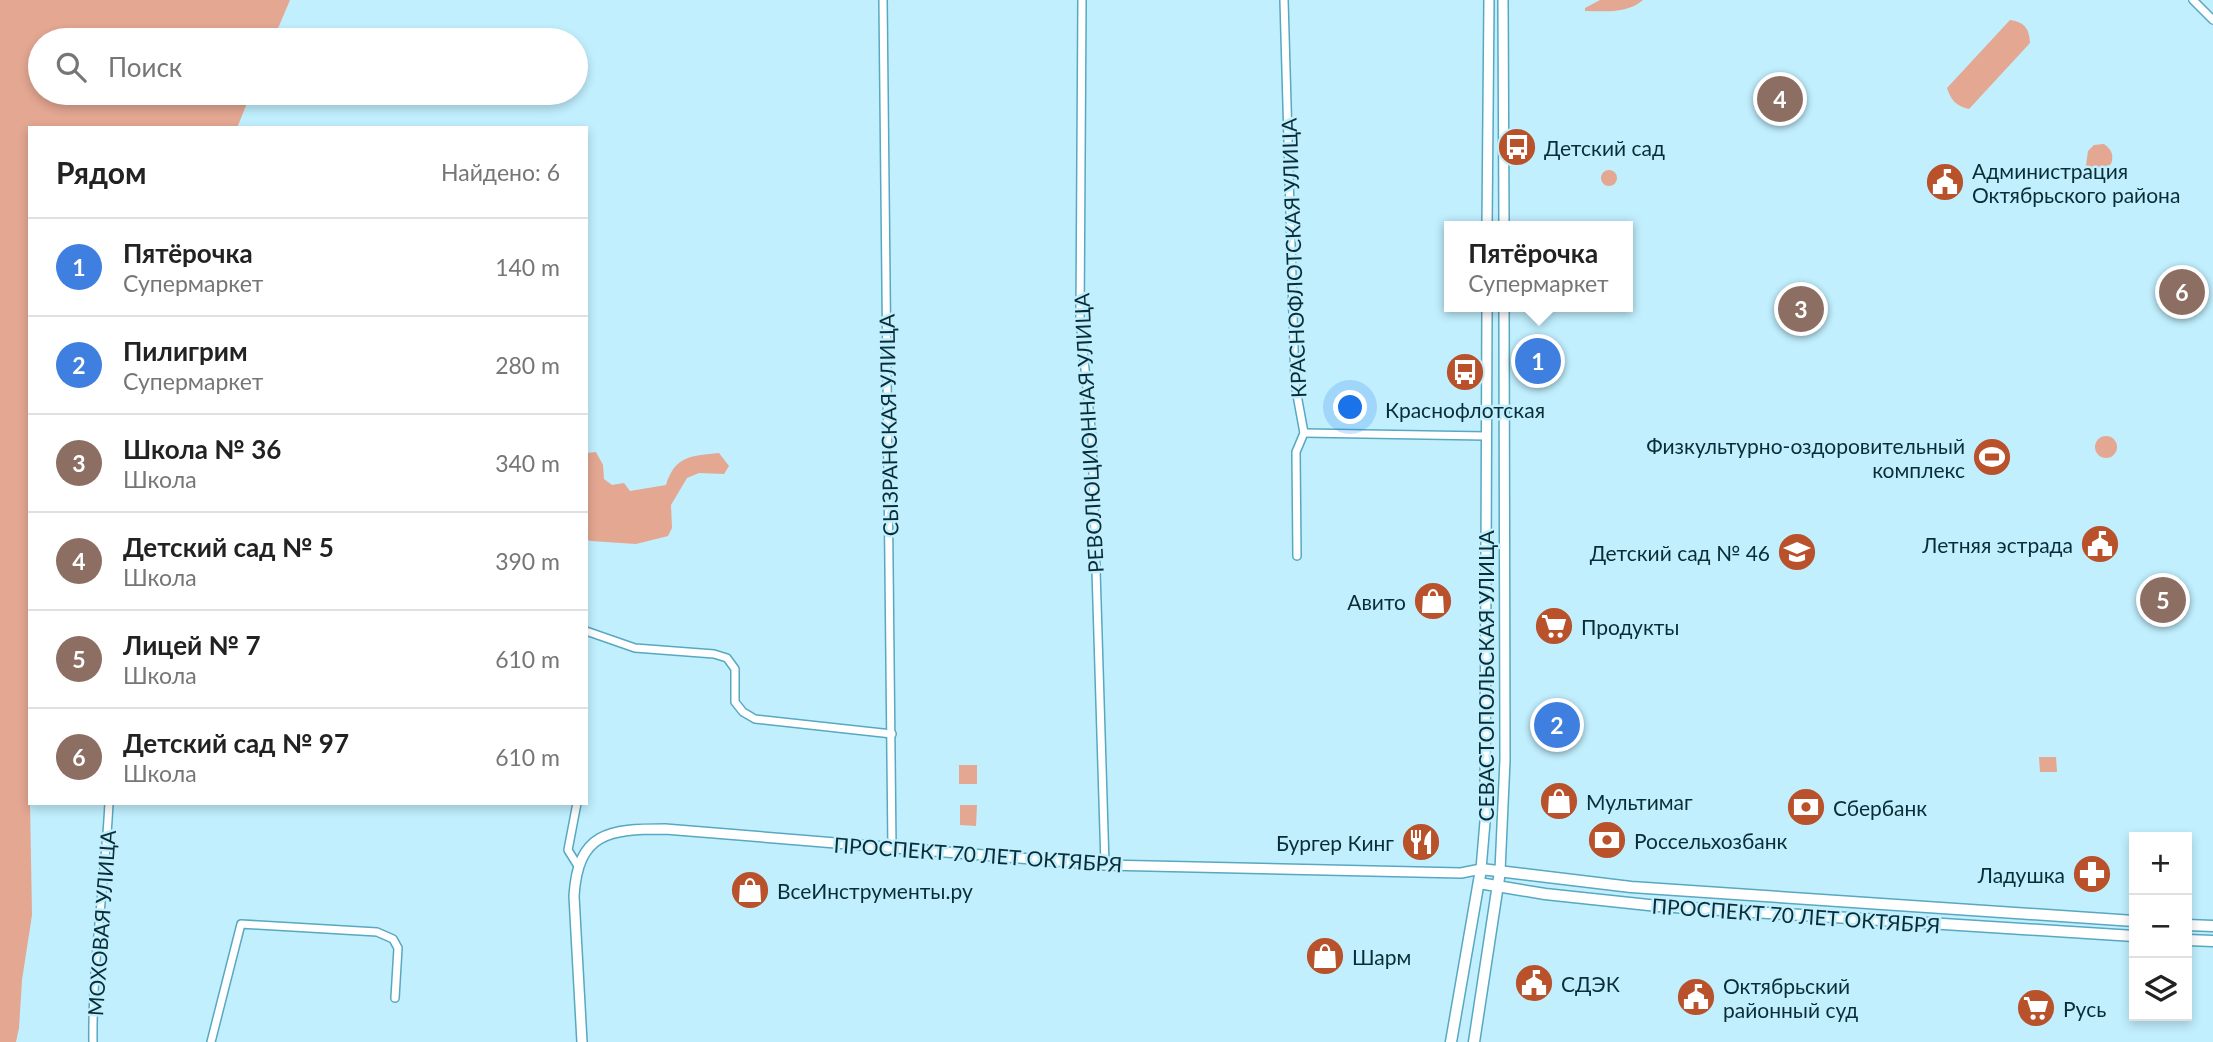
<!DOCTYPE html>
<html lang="ru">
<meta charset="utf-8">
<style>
:root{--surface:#fff;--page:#f2f2f2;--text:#222;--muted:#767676;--line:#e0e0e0;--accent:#db2777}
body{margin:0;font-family:Lato,sans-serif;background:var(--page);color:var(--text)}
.controls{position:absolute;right:21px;bottom:21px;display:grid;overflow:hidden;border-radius:0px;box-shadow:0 4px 10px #0003}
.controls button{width:63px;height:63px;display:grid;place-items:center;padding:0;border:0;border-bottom:2px solid var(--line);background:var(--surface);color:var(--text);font:35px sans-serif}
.you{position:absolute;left:1351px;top:408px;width:24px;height:24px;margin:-18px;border:5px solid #fff;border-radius:50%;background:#1a73e8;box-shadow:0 0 0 10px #1a73e833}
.badge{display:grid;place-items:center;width:46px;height:46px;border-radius:50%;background:var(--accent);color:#fff;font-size:23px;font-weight:700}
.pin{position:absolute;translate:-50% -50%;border:4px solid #fff;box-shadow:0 2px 7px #0006}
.popup{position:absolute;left:1444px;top:221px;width:189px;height:91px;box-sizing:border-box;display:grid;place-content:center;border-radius:0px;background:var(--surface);filter:drop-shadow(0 2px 5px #0005);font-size:23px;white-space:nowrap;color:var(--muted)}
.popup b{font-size:26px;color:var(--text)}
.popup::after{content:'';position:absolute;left:50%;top:100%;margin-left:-14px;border:14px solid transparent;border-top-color:var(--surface)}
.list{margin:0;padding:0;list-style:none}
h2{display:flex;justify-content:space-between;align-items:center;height:91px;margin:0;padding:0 28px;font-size:30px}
h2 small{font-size:23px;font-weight:400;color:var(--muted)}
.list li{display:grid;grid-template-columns:46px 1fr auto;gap:21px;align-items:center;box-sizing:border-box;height:98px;padding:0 28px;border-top:2px solid var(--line)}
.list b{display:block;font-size:26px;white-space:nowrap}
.list p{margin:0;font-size:23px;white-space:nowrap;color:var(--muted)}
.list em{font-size:23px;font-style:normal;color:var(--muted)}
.icon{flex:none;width:38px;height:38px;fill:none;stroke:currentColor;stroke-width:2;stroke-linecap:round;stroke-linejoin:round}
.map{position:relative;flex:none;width:2213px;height:1042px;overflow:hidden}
.search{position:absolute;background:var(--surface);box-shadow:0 4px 10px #0003;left:28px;top:28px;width:560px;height:77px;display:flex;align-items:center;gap:18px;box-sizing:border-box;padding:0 24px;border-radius:38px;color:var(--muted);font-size:26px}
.panel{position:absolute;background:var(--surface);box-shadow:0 4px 10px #0003;left:28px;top:126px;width:560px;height:679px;border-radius:0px}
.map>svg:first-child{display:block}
.green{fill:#e3a792}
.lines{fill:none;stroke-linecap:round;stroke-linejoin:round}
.minor-casing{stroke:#58a8c1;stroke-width:10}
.tertiary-casing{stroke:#58a8c1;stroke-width:12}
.secondary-casing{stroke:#58a8c1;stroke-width:13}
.minor{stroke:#fff;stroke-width:7}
.tertiary{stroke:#fff;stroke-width:9}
.secondary{stroke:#fff;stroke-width:10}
.labels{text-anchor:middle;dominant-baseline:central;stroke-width:5;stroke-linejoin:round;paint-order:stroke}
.poi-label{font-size:21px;fill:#092d36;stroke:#c1effe;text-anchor:start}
.street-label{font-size:21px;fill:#092d36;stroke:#c1effe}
</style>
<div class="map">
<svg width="2213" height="1042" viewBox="0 0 2213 1042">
<rect width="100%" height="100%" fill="#c1effe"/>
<g class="green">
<path d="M0,0H290L273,40H40V93H251L237,128H30V803L32,915L22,980L19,1028L16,1042H0Z"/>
<path d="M1600,0H1643C1627,14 1605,11 1585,11V8Z"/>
<path d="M2010,20C2025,22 2029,29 2030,43L1969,109C1956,106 1951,100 1947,88Z"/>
<path d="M2104,144C2112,150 2114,155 2111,164L2105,168L2085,173L2088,151L2094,145Z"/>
<circle cx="1609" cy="178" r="8"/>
<circle cx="2106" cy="447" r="11"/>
<path d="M596,452L603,465L604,479L612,485L624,483L630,491L666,485C675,455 692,456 719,453L729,466L724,474L699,473L687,478L671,505L672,528L668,536L636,544L591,541L586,540V453Z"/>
<path d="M2039,757H2056L2057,772H2040Z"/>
<rect x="959" y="765" width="18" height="19"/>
<path d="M960,805H977L976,826L960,825Z"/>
</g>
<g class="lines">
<g class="minor-casing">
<g id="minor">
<path d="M883,0L892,849"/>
<path d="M1082,0L1080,319L1092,439L1105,865"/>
<path d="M1284,0L1295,384L1304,433L1296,452L1297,556"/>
<path d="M2193,0L2213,20"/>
<path d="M1304,433L1486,436"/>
<path d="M586,631L635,648L714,654L727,658L735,669V702L743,712L755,719L892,734"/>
<path d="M577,803L568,850L578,866"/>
<path d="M93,1042C92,963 105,882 109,803"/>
<path d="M211,1042L241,924L377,932L393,939L398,948L395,998"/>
</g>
</g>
<g class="tertiary-casing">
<g id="tertiary">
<path d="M1503,0L1504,226"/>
<path d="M1487,226L1489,0"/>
<path d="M1500,871L1505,760L1504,307"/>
<path d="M582,1042L574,896C578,832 609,829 665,829L1105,865L1461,873L1481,869L1485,822L1487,307"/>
</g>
</g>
<g class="secondary-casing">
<g id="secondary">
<path d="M1479,883L1545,894L1658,906L2134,936"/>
<path d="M2187,925L2213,926"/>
<path d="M2187,940L2213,941"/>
<path d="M1451,1042L1481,869L1631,887L2134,921"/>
<path d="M1474,1042L1500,871"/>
</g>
</g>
<use href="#minor" class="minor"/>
<use href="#tertiary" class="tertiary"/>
<use href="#secondary" class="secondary"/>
</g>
<defs>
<g id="bus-disc" transform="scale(2.0125)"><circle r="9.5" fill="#b9512a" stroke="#c1effe"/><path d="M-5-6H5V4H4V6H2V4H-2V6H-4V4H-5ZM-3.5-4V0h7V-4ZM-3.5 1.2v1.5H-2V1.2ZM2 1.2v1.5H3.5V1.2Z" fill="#fff"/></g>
<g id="civic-disc" transform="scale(2.0125)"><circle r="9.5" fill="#b9512a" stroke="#c1effe"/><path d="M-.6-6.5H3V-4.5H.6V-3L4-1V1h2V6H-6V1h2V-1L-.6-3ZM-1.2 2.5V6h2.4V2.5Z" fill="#fff"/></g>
<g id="stadium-disc" transform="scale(2.0125)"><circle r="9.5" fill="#b9512a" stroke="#c1effe"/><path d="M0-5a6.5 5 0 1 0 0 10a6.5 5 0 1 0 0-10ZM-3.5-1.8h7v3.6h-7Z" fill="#fff"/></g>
<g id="school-disc" transform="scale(2.0125)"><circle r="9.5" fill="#b9512a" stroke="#c1effe"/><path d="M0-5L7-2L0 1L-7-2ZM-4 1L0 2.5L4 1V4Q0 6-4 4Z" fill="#fff"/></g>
<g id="shop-disc" transform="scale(2.0125)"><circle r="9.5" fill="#b9512a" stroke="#c1effe"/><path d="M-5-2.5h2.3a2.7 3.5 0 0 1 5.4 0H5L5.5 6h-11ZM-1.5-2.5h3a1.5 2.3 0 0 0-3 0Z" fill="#fff"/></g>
<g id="supermarket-disc" transform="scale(2.0125)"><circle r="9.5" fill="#b9512a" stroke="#c1effe"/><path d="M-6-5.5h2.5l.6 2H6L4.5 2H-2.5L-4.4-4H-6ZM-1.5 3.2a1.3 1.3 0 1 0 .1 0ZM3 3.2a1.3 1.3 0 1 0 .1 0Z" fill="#fff"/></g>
<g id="bank-disc" transform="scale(2.0125)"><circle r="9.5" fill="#b9512a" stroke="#c1effe"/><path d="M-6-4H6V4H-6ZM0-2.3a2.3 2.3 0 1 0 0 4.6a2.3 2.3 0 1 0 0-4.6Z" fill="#fff"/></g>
<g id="restaurant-disc" transform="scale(2.0125)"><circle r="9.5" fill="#b9512a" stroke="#c1effe"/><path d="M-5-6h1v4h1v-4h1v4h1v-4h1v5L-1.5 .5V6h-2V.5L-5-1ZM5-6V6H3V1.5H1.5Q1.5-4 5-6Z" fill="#fff"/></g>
<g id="pharmacy-disc" transform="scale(2.0125)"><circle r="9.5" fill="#b9512a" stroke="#c1effe"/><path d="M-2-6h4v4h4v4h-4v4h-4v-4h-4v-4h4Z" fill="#fff"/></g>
</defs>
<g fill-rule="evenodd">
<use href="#bus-disc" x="1517" y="147"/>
<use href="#civic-disc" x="1945" y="182"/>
<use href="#bus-disc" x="1465" y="372"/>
<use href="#stadium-disc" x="1992" y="457"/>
<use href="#civic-disc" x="2100" y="544"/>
<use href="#school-disc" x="1797" y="552"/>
<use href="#shop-disc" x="1433" y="601"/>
<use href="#supermarket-disc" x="1554" y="626"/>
<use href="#shop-disc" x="1559" y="801"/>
<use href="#bank-disc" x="1806" y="807"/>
<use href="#bank-disc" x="1607" y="840"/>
<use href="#restaurant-disc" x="1421" y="842"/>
<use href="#pharmacy-disc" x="2092" y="874"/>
<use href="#shop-disc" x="750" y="890"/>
<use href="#shop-disc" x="1325" y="956"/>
<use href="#civic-disc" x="1534" y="983"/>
<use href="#civic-disc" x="1696" y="997"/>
<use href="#supermarket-disc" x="2036" y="1008"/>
</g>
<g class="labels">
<g class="poi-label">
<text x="1544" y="147">Детский сад</text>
<text x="1972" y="170">Администрация<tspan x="1972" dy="24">Октябрьского района</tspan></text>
<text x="1465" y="409" text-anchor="middle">Краснофлотская</text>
<text x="1965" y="445" text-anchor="end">Физкультурно-оздоровительный<tspan x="1965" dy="24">комплекс</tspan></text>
<text x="2073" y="544" text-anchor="end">Летняя эстрада</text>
<text x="1770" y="552" text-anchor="end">Детский сад № 46</text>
<text x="1406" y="601" text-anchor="end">Авито</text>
<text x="1581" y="626">Продукты</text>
<text x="1586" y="801">Мультимаг</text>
<text x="1833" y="807">Сбербанк</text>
<text x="1634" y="840">Россельхозбанк</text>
<text x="1394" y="842" text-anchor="end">Бургер Кинг</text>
<text x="2065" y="874" text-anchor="end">Ладушка</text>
<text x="777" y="890">ВсеИнструменты.ру</text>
<text x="1352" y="956">Шарм</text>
<text x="1561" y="983">СДЭК</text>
<text x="1723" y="985">Октябрьский<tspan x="1723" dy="24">районный суд</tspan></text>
<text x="2063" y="1008">Русь</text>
</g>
<g class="street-label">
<text transform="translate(1293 258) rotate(-92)">КРАСНОФЛОТСКАЯ УЛИЦА</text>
<text transform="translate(888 425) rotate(-91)">СЫЗРАНСКАЯ УЛИЦА</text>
<text transform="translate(1088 433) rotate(-93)">РЕВОЛЮЦИОННАЯ УЛИЦА</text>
<text transform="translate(1485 676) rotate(-90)">СЕВАСТОПОЛЬСКАЯ УЛИЦА</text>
<text transform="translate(978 854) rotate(4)">ПРОСПЕКТ 70 ЛЕТ ОКТЯБРЯ</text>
<text transform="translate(1796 915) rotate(4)">ПРОСПЕКТ 70 ЛЕТ ОКТЯБРЯ</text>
<text transform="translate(101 923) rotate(-86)">МОХОВАЯ УЛИЦА</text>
</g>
</g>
</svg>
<div class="controls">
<button>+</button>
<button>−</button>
<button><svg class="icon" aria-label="layers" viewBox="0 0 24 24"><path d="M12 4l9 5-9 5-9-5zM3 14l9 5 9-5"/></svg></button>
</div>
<div class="you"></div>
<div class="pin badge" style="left:1538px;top:361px;background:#3f7fe0">1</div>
<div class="popup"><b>Пятёрочка</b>Супермаркет</div>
<div class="pin badge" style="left:1557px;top:725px;background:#3f7fe0">2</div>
<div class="pin badge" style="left:1801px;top:309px;background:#8d6e63">3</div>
<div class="pin badge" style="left:1780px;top:99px;background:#8d6e63">4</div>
<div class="pin badge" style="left:2163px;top:600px;background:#8d6e63">5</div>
<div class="pin badge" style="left:2182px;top:292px;background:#8d6e63">6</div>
<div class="search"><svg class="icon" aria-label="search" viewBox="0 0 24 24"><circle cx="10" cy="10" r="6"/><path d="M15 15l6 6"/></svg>Поиск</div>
<section class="panel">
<h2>Рядом<small>Найдено: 6</small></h2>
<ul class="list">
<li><span class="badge" style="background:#3f7fe0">1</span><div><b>Пятёрочка</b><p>Супермаркет</p></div><em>140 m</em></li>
<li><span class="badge" style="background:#3f7fe0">2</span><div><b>Пилигрим</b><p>Супермаркет</p></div><em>280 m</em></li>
<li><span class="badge" style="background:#8d6e63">3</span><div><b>Школа № 36</b><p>Школа</p></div><em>340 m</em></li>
<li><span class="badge" style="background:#8d6e63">4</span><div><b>Детский сад № 5</b><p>Школа</p></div><em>390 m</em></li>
<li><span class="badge" style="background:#8d6e63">5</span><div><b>Лицей № 7</b><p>Школа</p></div><em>610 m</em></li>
<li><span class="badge" style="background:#8d6e63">6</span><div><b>Детский сад № 97</b><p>Школа</p></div><em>610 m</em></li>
</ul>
</section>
</div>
